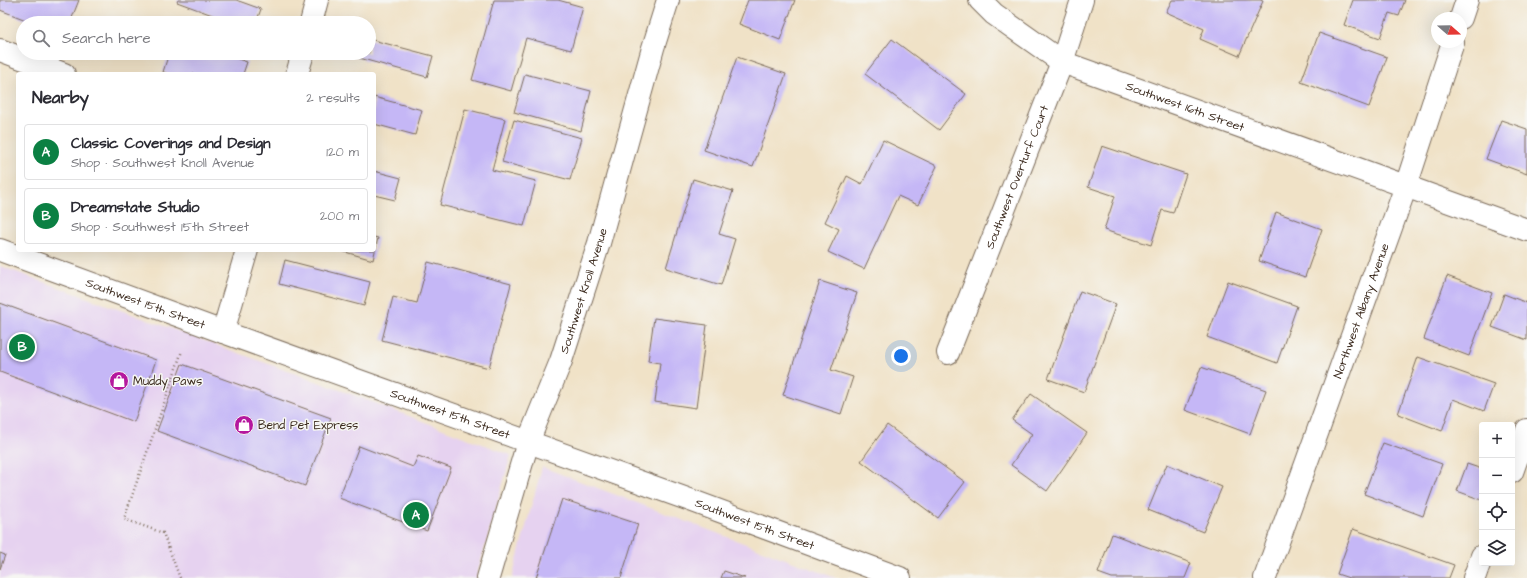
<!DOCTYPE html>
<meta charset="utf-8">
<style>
:root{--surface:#fff;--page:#f7f7f7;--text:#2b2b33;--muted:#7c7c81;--line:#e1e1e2;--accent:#0b8043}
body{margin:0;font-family:"Architects Daughter",sans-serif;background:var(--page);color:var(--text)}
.controls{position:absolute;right:12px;bottom:12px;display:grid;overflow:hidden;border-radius:4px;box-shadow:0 4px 16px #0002}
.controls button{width:36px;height:36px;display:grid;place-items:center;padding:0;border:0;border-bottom:1px solid var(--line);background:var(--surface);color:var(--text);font:20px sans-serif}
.compass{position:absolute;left:1431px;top:12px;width:36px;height:36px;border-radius:50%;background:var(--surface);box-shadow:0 4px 16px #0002;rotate:110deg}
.you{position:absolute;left:901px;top:356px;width:14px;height:14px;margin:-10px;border:3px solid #fff;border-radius:50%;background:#1a73e8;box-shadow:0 0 0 6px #1a73e833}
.badge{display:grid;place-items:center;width:26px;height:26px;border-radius:50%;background:var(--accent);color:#fff;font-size:13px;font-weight:700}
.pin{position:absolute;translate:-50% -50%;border:2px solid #fff;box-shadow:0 1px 4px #0006}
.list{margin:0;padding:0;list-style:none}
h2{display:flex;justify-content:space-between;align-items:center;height:52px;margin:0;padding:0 16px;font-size:17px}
h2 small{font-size:13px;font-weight:400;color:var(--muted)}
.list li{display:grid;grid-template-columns:26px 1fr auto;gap:12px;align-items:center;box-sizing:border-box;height:56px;margin:0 8px 8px;padding:0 8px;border:1px solid var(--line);border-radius:4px}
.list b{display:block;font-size:15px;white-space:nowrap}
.list p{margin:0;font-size:13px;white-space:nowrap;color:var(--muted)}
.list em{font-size:13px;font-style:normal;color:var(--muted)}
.icon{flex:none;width:22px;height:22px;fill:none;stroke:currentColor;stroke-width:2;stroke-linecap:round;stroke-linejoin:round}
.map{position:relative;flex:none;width:1527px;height:578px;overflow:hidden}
.search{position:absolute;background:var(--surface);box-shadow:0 4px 16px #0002;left:16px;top:16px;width:360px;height:44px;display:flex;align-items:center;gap:10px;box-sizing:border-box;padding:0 14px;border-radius:22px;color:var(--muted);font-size:15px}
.panel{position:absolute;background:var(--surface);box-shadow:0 4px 16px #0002;left:16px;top:72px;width:360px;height:180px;border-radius:4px}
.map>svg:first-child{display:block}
.built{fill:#e6d2f0}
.building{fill:#c5b7f6}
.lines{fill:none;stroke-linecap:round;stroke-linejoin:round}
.minor-casing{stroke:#7a6a59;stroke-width:24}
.path{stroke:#7a6a59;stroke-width:2.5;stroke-dasharray:1 3;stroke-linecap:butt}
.minor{stroke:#fff;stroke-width:22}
.labels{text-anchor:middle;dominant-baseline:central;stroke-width:3;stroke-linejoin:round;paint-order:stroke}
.street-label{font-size:12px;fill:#3b2a1e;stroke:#f6f6f2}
.poi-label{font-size:12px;fill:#3b2a1e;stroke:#f6f6f2;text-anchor:start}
</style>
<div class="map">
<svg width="1527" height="578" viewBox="0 0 1527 578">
<rect width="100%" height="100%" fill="#f6f6f2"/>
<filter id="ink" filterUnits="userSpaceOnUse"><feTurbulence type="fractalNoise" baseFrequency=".025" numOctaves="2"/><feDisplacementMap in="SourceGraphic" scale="8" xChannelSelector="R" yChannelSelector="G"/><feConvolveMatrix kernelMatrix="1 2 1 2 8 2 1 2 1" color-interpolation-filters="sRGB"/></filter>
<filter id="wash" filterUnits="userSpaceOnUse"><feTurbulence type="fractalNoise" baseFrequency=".012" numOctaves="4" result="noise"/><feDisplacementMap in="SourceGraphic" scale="16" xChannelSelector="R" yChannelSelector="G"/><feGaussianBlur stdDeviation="0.9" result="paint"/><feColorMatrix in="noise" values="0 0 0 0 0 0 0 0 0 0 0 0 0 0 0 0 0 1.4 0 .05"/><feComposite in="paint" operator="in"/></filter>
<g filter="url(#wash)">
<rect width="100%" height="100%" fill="#f0e2c7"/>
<g class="built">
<path d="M0,266L359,397L511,455L476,578H0Z"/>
<path d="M542,467L836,578H512Z"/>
</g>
<g id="blocks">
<g class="building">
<path d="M0,0H79L70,23H34L0,10Z"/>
<path d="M178,0H236L261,9L256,23H234L177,2Z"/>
<path d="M494,0H558L583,7L571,50L526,38L511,91L472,80Z"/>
<path d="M748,0H795L780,40L739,24Z"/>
<path d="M1172,0H1260L1263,1L1239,56L1200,39L1204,29L1166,12Z"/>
<path d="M1353,0H1405L1399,16L1389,13L1380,38L1344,25Z"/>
<path d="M1319,33L1387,57L1369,107L1301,82Z"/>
<path d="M369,39L433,56L427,77L345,54V53H369Z"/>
<path d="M892,39L966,94L939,130L865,74Z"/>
<path d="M169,53H220L247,62L243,74H168L163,72Z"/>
<path d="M737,57L786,74L753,167L704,150Z"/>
<path d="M525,74L591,91L581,131L514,112Z"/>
<path d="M374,97L422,110L415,135L374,124Z"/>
<path d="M465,109L505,119L492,170L536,181L524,226L440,205Z"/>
<path d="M514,120L582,138L570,180L502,162Z"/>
<path d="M1501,120L1527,129V174L1486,159Z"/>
<path d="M883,140L937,166L918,205L898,196L864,269L828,252L839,229L825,222L847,176L862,184Z"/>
<path d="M1102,146L1186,174L1173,213L1162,210L1151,245L1104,230L1115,196L1088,187Z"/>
<path d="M374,171L401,178L395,200L374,195Z"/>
<path d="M693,179L733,191L719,234L735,239L721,285L666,268Z"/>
<path d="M1276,212L1322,229L1305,277L1259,261Z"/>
<path d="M374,237L378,238L373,260L338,250H374Z"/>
<path d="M285,260L370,282L364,306L279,284Z"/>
<path d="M428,262L511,284L489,368L382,340L393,297L417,303Z"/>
<path d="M1447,276L1492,293L1469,356L1424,339Z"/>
<path d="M820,281L857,293L831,370L853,377L841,414L783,395Z"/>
<path d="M1228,281L1297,306L1277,363L1207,337Z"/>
<path d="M1080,291L1116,304L1084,392L1048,379Z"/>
<path d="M1504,294L1527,303V340L1492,327Z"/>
<path d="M0,303L156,360L134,422L0,372Z"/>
<path d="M654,318L707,325L696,408L655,402L660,363L648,361Z"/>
<path d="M1418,357L1494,384L1484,411L1453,399L1442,431L1398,414Z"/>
<path d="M182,364L331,418L305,486L157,431Z"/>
<path d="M1201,367L1266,390L1250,434L1185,410Z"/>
<path d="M1031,394L1087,433L1047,491L1011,465L1032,434L1012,420Z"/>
<path d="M887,425L965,482L938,518L861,461Z"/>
<path d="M1383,443L1442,464L1423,516L1364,494Z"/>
<path d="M359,446L413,467L418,456L451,468L427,531L339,498Z"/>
<path d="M1167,464L1222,487L1203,532L1148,510Z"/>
<path d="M1467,464L1482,469V500L1457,491Z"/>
<path d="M562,499L638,524L621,578H536Z"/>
<path d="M1353,529L1454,565L1449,578H1349L1337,574Z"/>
<path d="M1112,534L1191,563L1185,578H1112L1098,573Z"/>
<path d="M0,553L5,555L0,569Z"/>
<path d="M724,571L745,578H721Z"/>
</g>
</g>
</g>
<g filter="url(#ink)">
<use href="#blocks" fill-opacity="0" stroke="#7a6a59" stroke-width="1"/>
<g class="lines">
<g class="minor-casing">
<g id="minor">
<path id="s1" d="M980,0L994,14L1062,62L1527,230"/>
<path d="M1461,18L1467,0"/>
<path d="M311,23L317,0"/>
<path d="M0,50L64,74"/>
<path d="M297,74L303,53"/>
<path id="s2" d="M0,250L223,332L690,500L900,578"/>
<path d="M223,332L247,250"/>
<path id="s3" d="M948,353L1062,62L1082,0"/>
<path d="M1512,472L1527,430"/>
<path id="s4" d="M488,578L528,442L561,361L599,243L653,48L668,0"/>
<path id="s5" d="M1265,578L1406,186L1453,42"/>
<path d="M1474,578L1482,556"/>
</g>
</g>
<path class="path" d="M180,578L163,533L124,519L182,351"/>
<use href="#minor" class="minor"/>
</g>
</g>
<defs>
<g id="shop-disc" transform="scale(1)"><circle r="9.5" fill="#b5179e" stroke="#f6f6f2"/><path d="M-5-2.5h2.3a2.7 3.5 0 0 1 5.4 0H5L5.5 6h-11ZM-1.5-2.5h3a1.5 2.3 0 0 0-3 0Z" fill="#fff"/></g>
</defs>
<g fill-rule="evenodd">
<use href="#shop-disc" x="119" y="381"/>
<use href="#shop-disc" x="244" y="425"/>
</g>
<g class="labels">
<g class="street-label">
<text stroke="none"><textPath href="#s1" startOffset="234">Southwest 16th Street</textPath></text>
<text stroke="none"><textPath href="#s3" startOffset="189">Southwest Overturf Court</textPath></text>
<text stroke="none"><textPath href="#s4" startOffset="303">Southwest Knoll Avenue</textPath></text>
<text stroke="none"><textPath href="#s2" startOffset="155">Southwest 15th Street</textPath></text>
<text stroke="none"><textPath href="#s5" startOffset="284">Northwest Albany Avenue</textPath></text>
<text stroke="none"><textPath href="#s2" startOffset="479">Southwest 15th Street</textPath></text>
<text stroke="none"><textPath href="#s2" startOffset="803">Southwest 15th Street</textPath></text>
</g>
<g class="poi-label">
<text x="133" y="381">Muddy Paws</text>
<text x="258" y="425">Bend Pet Express</text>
</g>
</g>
</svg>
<div class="controls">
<button>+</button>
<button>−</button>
<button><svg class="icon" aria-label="locate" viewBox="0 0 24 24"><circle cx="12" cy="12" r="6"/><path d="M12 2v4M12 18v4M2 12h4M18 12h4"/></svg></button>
<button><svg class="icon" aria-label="layers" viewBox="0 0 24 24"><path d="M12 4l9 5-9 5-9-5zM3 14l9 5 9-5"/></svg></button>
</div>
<svg class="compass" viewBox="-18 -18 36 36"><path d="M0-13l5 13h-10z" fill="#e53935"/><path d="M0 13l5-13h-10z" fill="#7c7c81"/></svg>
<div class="you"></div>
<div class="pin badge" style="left:416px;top:515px">A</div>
<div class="pin badge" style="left:22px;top:347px">B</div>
<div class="search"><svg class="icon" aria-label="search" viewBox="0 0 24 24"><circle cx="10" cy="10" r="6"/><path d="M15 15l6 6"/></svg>Search here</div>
<section class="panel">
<h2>Nearby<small>2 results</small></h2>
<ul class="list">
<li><span class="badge">A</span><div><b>Classic Coverings and Design</b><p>Shop · Southwest Knoll Avenue</p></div><em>120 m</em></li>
<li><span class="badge">B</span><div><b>Dreamstate Studio</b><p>Shop · Southwest 15th Street</p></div><em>200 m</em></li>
</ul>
</section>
</div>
